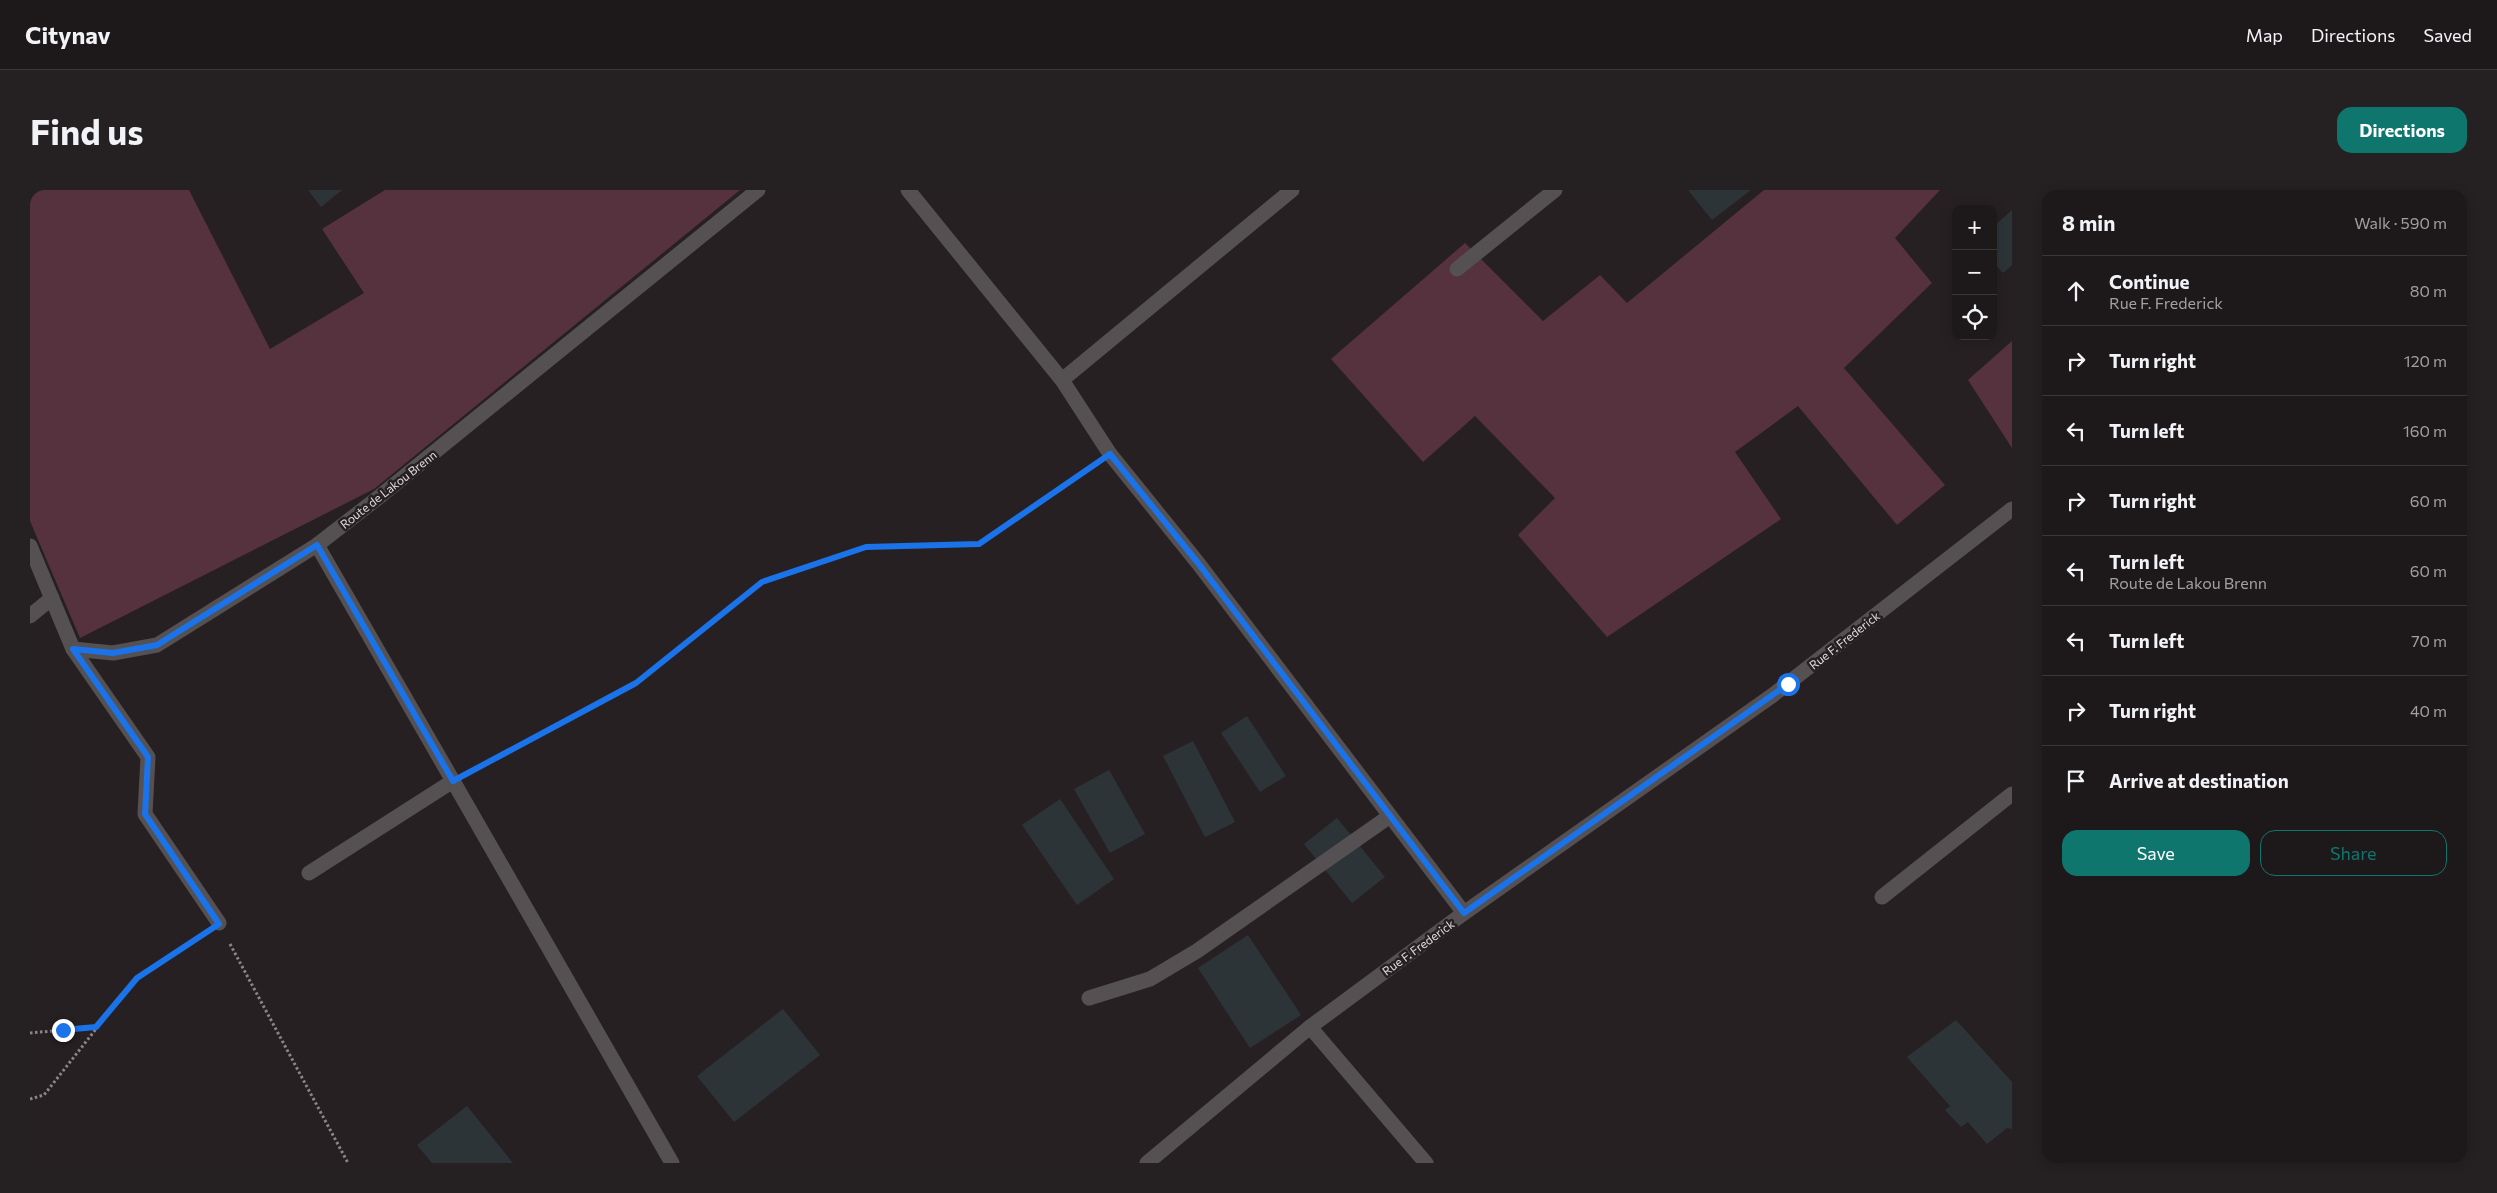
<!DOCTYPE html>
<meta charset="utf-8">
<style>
:root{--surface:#1d181a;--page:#252123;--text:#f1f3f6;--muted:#a0a0a2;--line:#3b3739;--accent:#0f766e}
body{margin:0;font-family:Commissioner,sans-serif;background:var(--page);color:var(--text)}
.controls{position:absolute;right:15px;top:15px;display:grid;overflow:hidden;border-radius:10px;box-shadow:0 2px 12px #0003}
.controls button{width:45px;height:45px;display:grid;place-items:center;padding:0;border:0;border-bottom:1px solid var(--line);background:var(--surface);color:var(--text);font:25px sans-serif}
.stop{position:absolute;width:15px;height:15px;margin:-11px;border:4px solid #1a73e8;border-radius:50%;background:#fff}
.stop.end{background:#1a73e8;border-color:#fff;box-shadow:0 1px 5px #0008}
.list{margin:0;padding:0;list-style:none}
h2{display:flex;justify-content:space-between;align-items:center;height:65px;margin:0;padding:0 20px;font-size:21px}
h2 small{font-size:16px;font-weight:400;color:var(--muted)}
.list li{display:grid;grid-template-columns:32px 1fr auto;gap:15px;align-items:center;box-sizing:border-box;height:70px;padding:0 20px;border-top:1px solid var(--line)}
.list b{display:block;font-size:19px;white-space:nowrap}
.list p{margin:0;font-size:16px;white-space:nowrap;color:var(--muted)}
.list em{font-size:16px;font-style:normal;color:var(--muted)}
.actions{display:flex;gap:10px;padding:15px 20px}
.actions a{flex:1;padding:11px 0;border:1px solid var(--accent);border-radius:15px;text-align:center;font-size:18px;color:var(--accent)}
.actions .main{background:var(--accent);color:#fff}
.icon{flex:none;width:28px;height:28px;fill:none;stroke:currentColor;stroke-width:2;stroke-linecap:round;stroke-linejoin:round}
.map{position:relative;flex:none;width:1982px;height:973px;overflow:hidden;border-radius:15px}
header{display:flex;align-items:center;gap:30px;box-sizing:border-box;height:70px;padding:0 25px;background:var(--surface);border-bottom:1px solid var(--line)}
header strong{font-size:24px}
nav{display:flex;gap:28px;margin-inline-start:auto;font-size:18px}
.intro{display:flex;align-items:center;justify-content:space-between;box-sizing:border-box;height:120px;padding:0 30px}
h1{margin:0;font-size:35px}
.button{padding:12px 22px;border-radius:15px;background:var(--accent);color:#fff;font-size:18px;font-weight:700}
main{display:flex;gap:30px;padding:0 30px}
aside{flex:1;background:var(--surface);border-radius:15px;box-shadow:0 2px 12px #0003}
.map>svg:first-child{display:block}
.green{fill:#56313e}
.building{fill:#2d3438}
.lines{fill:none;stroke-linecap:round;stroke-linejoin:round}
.path{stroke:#8b8587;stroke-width:3;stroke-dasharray:2.5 2.5;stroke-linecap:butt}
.lane{stroke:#555153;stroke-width:15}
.street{stroke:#555153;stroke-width:15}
.route{stroke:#1a73e8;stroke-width:6}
.labels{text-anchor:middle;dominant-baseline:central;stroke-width:5;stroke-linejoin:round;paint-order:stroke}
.street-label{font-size:12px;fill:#e0dbdd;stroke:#272022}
</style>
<header>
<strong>Citynav</strong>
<nav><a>Map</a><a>Directions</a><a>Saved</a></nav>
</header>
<div class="intro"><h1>Find us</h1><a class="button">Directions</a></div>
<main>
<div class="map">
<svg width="1982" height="973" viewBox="0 0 1982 973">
<rect width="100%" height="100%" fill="#272022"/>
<g class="green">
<path d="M0,0H159L240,159L334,103L292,39L355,0H710L344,299L50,448L0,331Z"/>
<path d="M1734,0H1910L1865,48L1902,93L1814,178L1915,295L1867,335L1768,216L1705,262L1751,329L1577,447L1488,345L1525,308L1445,226L1393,272L1301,169L1435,53L1513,131L1570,85L1597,113Z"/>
<path d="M1982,151V258L1938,190Z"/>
</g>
<g class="building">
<path d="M278,0H312L291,17Z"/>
<path d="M1658,0H1721L1682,30Z"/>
<path d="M1982,20V75L1973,83L1963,72V37Z"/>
<path d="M1217,526L1256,586L1230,602L1191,543Z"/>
<path d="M1163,551L1205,632L1175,647L1133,566Z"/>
<path d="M1079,580L1115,644L1080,663L1044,599Z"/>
<path d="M1030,609L1084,689L1047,715L992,635Z"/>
<path d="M1307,628L1355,687L1322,713L1274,654Z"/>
<path d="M1218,745L1271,825L1220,858L1168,778Z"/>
<path d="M753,819L790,865L704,932L667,886Z"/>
<path d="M1926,830L1982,892V939L1977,938L1957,954L1938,932L1931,937L1915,920L1920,916L1877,867Z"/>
<path d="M437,916L483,973H402L387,955Z"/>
</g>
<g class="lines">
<g class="path">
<path d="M444,580L606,493L732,392L836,357L949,354L1061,277"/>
<path d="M200,754L318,973"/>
<path d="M0,843L66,837"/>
<path d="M0,909L14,905L107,787L170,746"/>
</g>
<g class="lane">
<path d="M279,683L423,591L287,355"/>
<path d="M1059,808L1120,789L1167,761L1360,626"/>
<path d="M1280,837L1396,973"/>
</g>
<g class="street">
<path d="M878,0L1032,190"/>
<path d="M1262,0L1032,190L1080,264L1168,373L1434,723"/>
<path d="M1427,79L1525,0"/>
<path d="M0,356L43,459L83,463L127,455L287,355L349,307L728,0"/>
<path d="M0,426L22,408"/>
<path d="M43,459L118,567L115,624L189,733"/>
<path d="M423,591L642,973"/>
<path d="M1852,707L1982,604"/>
<path d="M1117,973L1280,837L1434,723L1743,505L1982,319"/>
</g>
</g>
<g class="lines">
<path class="route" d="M33,840L66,837L107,788L189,734L115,624L118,567L43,459L83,463L127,455L287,355L423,591L606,493L732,392L836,357L949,354L1080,264L1168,373L1434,723L1758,494"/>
</g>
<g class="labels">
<g class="street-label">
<text transform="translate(358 299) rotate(-38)">Route de Lakou Brenn</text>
<text transform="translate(1814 450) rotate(-38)">Rue F. Frederick</text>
<text transform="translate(1388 757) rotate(-36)">Rue F. Frederick</text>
</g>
</g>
</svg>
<div class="controls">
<button>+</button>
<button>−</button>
<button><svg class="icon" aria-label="locate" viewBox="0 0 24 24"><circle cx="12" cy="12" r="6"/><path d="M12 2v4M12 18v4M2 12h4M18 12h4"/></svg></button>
</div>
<div class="stop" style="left:1758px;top:494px"></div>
<div class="stop end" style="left:33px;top:840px"></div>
</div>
<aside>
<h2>8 min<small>Walk · 590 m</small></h2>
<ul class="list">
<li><svg class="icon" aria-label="ahead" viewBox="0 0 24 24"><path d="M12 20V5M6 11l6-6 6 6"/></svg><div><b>Continue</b><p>Rue F. Frederick</p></div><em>80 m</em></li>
<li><svg class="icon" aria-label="right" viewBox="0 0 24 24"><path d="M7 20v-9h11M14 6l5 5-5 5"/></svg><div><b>Turn right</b></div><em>120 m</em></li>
<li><svg class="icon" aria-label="left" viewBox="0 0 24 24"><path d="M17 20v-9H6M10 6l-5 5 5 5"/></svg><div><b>Turn left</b></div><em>160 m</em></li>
<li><svg class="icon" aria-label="right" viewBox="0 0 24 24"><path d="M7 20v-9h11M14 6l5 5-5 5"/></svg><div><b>Turn right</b></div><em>60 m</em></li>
<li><svg class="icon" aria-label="left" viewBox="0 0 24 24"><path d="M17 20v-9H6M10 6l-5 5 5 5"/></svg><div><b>Turn left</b><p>Route de Lakou Brenn</p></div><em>60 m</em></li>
<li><svg class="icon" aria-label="left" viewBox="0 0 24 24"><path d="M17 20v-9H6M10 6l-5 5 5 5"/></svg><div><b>Turn left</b></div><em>70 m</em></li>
<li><svg class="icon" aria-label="right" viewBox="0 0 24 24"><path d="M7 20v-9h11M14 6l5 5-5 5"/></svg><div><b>Turn right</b></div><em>40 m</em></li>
<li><svg class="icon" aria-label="arrive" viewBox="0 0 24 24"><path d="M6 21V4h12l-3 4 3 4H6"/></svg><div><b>Arrive at destination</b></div></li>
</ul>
<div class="actions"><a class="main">Save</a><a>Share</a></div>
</aside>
</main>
